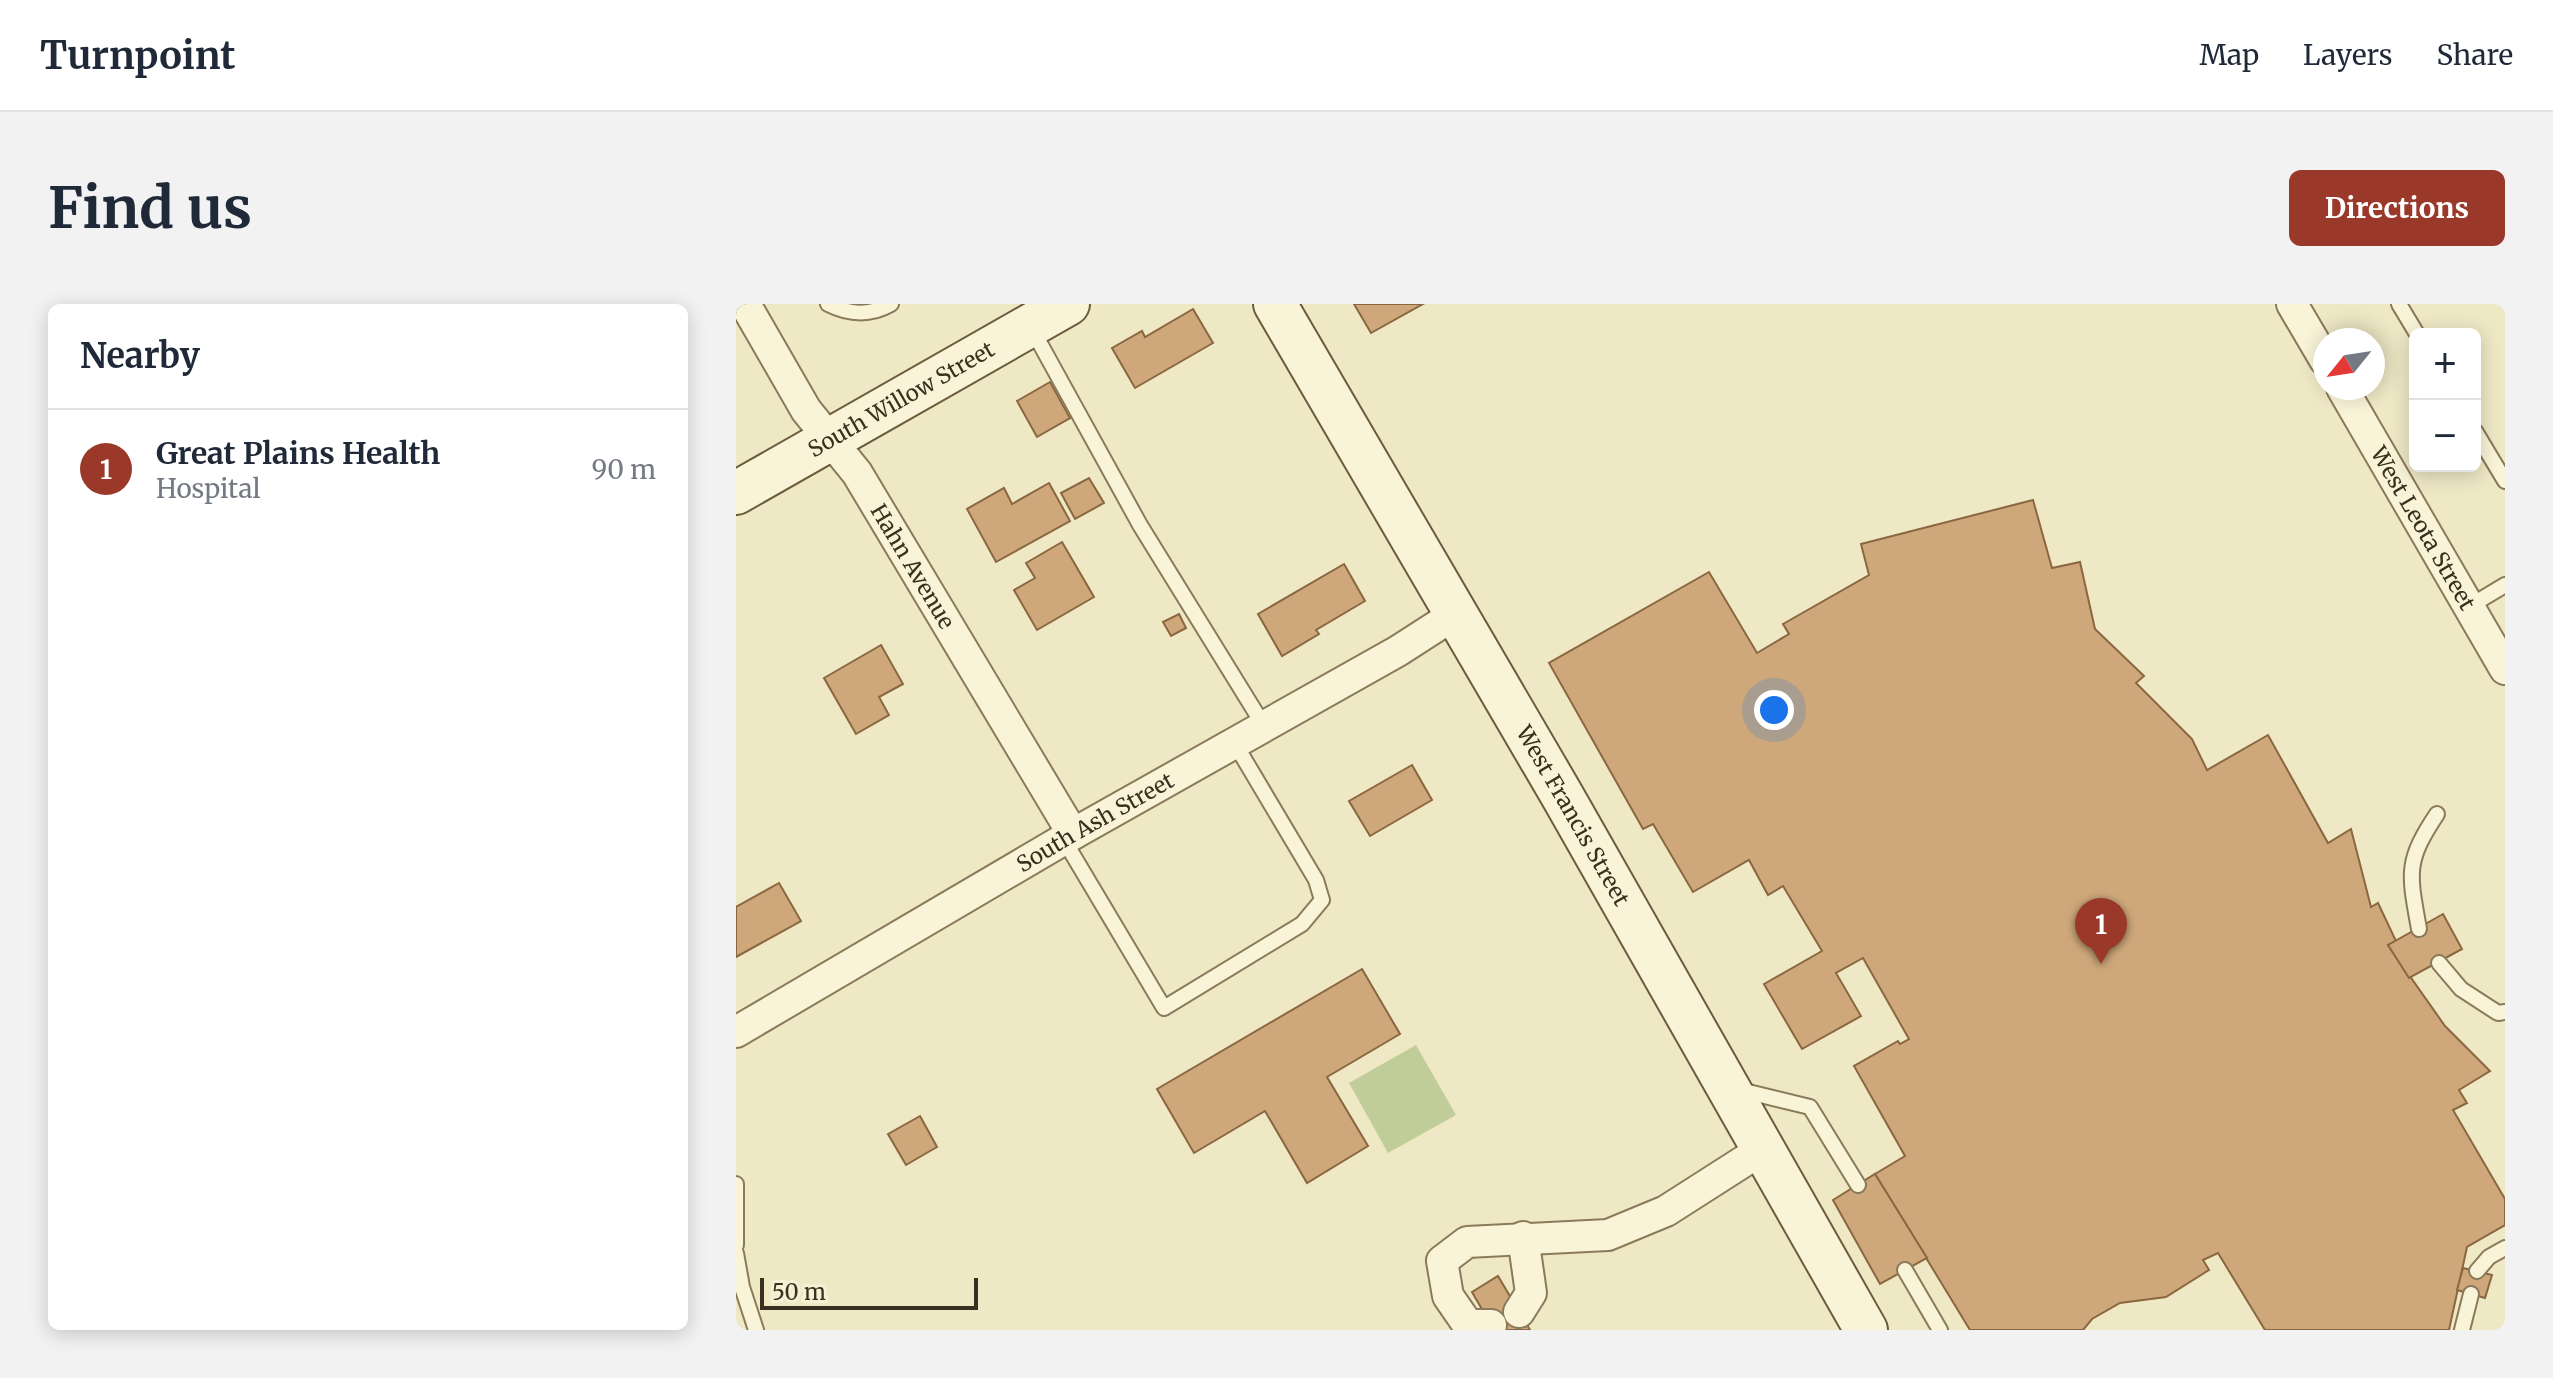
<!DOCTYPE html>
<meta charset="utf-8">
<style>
:root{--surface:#fff;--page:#f2f2f3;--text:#1f2937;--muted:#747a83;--line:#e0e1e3;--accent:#9a3829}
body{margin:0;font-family:Merriweather,serif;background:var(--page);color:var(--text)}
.controls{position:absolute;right:24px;top:24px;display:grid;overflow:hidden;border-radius:12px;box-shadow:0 4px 20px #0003}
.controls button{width:72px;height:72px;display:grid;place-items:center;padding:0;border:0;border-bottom:2px solid var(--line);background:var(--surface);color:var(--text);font:40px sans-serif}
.compass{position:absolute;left:1577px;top:24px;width:72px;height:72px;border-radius:50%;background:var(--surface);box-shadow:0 4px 20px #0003;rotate:240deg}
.scale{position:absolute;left:24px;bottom:20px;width:218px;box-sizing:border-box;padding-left:8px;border:4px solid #3a301f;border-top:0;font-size:22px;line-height:28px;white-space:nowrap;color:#3a301f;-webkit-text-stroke:6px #f6f1d4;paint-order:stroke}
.you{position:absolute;left:1038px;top:406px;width:28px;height:28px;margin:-20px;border:6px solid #fff;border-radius:50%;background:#1a73e8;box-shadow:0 0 0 12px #1a73e833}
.badge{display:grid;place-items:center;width:52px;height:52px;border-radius:50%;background:var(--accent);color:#fff;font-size:26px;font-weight:700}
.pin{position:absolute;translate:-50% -66px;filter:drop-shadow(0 2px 4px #0008)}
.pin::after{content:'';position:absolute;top:42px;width:28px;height:24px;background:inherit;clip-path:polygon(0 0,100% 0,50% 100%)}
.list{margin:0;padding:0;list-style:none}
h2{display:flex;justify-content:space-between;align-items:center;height:104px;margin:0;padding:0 32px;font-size:34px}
h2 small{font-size:26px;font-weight:400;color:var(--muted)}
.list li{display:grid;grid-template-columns:52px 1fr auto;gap:24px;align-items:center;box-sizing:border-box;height:120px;padding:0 32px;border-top:2px solid var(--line)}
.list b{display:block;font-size:30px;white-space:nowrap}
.list p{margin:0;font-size:26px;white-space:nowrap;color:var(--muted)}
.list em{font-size:26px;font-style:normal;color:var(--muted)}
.map{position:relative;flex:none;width:1769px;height:1026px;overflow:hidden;border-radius:12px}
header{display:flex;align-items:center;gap:48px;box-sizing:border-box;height:112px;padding:0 40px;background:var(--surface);border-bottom:2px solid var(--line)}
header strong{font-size:38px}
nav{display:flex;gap:44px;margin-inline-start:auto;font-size:28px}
.intro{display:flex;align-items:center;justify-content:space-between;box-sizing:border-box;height:192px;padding:0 48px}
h1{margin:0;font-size:56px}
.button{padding:20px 36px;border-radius:12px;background:var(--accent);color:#fff;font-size:28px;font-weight:700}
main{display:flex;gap:48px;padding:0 48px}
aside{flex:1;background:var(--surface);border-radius:12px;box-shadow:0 4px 20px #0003}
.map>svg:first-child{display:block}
.green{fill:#c0cd98}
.building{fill:#cea87a;stroke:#8a6740;stroke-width:2}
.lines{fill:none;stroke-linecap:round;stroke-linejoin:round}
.lane-casing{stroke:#8a7a5a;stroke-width:18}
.street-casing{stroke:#8a7a5a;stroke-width:34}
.secondary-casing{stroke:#6c5b3d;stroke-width:46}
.lane{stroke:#f9f4d8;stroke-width:14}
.street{stroke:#f9f4d8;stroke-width:30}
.secondary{stroke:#f9f4d8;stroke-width:42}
.labels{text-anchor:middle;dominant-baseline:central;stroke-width:6;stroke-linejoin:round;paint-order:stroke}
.street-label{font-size:22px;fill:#3a301f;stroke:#f6f1d4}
</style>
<header>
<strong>Turnpoint</strong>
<nav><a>Map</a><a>Layers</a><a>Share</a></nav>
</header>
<div class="intro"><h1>Find us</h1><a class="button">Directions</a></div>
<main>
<aside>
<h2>Nearby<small></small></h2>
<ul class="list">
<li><span class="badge">1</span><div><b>Great Plains Health</b><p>Hospital</p></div><em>90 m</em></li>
</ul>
</aside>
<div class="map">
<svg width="1769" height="1026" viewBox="0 0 1769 1026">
<rect width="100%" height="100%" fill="#efe8c5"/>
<path class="green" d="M680,741L720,811L652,849L613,779Z"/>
<g class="building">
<path d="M618,0H687L635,29Z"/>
<path d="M457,5L477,39L399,84L376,44L406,27L409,33Z"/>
<path d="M314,78L334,114L301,133L281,97Z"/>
<path d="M353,174L368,199L339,215L325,189Z"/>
<path d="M313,179L334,217L260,258L231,205L268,184L276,200Z"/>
<path d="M1297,196L1316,264L1344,258L1359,325L1408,372L1400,379L1456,435L1471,466L1532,431L1592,539L1615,525L1635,603L1642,599L1660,637L1652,641L1709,722L1754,767L1723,786L1731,799L1717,806L1769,895V921L1731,943L1713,1026H1529L1482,949L1467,956L1473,966L1430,993L1384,999L1356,1015L1347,1026H1234L1139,870L1169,852L1118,762L1162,737L1164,740L1173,735L1127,654L1100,669L1125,712L1066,745L1028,680L1086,647L1047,582L1032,591L1013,556L957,588L917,520L907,525L813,359L973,268L1021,349L1053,330L1047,320L1133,271L1125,240Z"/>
<path d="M326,238L358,293L301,326L278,286L299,274L290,259Z"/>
<path d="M608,260L629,297L580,326L583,330L546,352L522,310Z"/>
<path d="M443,310L450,324L435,332L427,318Z"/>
<path d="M145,341L167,380L143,393L153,411L120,430L88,374Z"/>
<path d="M676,461L696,496L634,532L613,497Z"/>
<path d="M43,579L65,617L0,653V603Z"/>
<path d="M1707,610L1726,645L1673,674L1652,641Z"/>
<path d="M626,665L664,730L591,773L632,842L571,879L529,807L458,849L421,785Z"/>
<path d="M184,812L201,843L170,861L152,830Z"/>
<path d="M1139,870L1191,954L1144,980L1097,896Z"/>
<path d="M1727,964L1756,971L1749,994L1721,986Z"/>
<path d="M762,972L794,1026H758L736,988Z"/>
</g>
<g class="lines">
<g class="lane-casing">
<g id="lane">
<path d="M92,0C114,11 134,12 155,0"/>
<path d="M1663,0L1681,30"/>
<path d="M296,25L404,221L528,422"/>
<path d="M1739,127L1769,177"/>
<path d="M1734,302L1769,281"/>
<path d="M328,536L428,704L566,620L586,596L580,576L498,438"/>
<path d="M1683,625C1673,569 1669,558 1701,510"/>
<path d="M1703,659L1725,685L1762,709L1769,708"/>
<path d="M1004,786L1074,803L1122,881"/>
<path d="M0,880V941"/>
<path d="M0,949L6,983L20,1026"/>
<path d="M1169,966L1204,1026"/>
<path d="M1741,967L1753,953L1769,944"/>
<path d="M1726,1026L1735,990"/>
</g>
</g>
<g class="street-casing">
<g id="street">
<path id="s1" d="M9,0L70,106L121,169L337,530"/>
<path d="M1556,0L1589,56"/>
<path id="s2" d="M1606,84L1769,365"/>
<path id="s3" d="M0,728L337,530L662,347L721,309"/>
<path d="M783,1008L795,989L787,933"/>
<path d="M755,1021H732L712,992L706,957L731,938L872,931L930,907L1027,845"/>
</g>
</g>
<g class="secondary-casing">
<g id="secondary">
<path id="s4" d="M539,0L827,493L1130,1026"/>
<path id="s5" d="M0,189L332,0"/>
</g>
</g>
<use href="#lane" class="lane"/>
<use href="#street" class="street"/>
<use href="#secondary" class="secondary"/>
</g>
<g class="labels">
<g class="street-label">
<text stroke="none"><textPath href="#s5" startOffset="190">South Willow Street</textPath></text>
<text stroke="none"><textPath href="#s2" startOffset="162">West Leota Street</textPath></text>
<text stroke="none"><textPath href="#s1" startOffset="312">Hahn Avenue</textPath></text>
<text stroke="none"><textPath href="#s4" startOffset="592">West Francis Street</textPath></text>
<text stroke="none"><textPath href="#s3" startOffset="416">South Ash Street</textPath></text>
</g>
</g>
</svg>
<div class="controls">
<button>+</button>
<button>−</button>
</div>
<svg class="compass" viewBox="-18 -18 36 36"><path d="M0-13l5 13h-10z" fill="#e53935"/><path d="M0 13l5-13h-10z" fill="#747a83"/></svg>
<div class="scale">50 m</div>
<div class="you"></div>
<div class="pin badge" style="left:1365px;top:660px">1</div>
</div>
</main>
